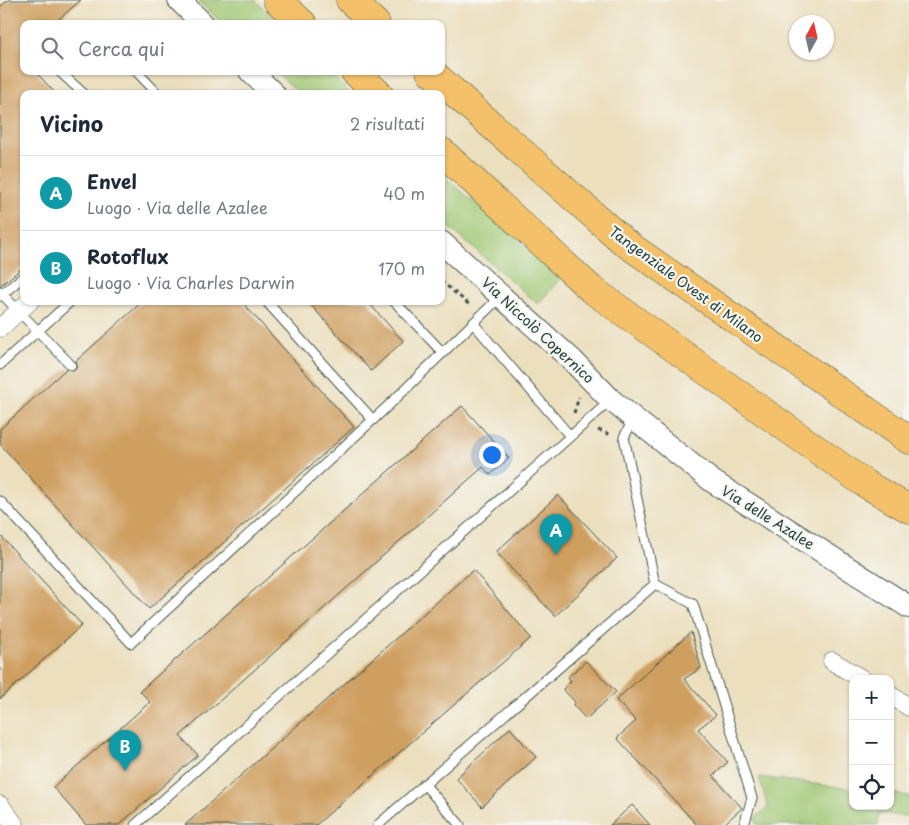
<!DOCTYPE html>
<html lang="it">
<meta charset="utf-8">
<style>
:root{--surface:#fff;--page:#f6f6f7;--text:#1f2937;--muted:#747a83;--line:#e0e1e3;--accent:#0f766e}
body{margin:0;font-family:"Playpen Sans",sans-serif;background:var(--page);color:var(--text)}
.controls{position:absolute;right:15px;bottom:15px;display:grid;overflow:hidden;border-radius:10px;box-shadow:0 1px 4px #0004}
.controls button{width:45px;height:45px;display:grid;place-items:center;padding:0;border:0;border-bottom:1px solid var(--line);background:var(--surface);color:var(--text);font:25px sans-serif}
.compass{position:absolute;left:789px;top:15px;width:45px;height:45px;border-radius:50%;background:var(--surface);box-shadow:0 1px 4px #0004;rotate:8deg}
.you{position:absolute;left:491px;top:454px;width:18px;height:18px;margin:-12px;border:4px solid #fff;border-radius:50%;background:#1a73e8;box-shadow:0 0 0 8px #1a73e833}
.badge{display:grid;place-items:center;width:32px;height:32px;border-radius:50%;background:var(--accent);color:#fff;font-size:16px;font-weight:700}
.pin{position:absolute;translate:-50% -41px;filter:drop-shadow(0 1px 2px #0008)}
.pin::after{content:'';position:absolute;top:26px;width:18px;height:15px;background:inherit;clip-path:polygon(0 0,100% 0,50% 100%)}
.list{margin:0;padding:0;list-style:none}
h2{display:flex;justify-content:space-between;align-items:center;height:65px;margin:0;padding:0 20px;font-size:21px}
h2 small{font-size:16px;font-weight:400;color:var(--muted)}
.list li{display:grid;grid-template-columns:32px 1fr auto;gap:15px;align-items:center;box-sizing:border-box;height:75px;padding:0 20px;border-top:1px solid var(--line)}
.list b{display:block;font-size:19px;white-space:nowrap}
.list p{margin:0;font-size:16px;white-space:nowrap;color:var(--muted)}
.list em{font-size:16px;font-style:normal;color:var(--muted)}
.icon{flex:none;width:28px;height:28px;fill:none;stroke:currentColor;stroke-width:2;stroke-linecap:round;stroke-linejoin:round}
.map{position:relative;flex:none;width:909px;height:825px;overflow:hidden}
.search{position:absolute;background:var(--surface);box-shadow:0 1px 4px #0004;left:20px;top:20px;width:425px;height:55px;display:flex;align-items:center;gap:12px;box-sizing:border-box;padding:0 18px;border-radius:10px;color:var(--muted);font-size:19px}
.panel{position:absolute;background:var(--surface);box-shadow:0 1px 4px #0004;left:20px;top:90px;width:425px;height:215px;border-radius:10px}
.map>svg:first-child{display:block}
.green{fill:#a1c874;stroke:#608254}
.building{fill:#cf9f60}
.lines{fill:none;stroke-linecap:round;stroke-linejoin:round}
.service-casing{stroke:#3e5549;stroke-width:11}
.minor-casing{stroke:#3e5549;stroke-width:19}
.tertiary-casing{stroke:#3e5549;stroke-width:24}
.motorway-casing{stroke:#3e5549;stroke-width:29}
.path{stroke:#3e5549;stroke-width:3;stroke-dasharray:4 4;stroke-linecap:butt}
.service{stroke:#fff;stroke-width:9}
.minor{stroke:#fff;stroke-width:18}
.tertiary{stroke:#fff;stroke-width:22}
.motorway{stroke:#f4c16a;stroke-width:28}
.labels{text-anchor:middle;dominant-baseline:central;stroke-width:4.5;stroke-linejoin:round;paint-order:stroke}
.street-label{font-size:14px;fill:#1f3d34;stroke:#f6f6f2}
</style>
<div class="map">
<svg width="909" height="825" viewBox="0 0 909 825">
<rect width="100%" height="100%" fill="#f6f6f2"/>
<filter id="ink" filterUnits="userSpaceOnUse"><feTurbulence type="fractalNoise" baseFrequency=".02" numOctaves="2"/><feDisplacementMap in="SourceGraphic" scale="10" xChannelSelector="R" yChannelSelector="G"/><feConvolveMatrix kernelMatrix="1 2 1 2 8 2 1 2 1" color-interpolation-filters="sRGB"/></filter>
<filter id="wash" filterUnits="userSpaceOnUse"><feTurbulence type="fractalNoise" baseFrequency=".0096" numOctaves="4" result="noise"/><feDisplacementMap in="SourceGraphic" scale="20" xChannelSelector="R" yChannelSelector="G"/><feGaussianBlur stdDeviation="1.12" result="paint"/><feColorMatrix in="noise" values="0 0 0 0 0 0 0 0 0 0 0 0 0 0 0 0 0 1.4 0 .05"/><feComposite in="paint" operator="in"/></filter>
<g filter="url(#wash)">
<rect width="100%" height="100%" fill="#ecdfbe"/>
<g class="green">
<path d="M197,0H255L280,24H223Z"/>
<path d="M275,71H328L351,94H300Z"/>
<path d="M441,174L562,277L538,304L441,220Z"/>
<path d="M759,777L853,789V806H890V793L909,796V817L879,813L878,825H757L755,818L768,807Z"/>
</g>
<g id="blocks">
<g class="building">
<path d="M8,0H81L53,24H24V71H35L56,94H24V266L0,286V7Z"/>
<path d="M143,301H241L354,427L149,609L0,444V429L66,369L75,370L77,366L76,361Z"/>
<path d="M307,301H367L403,341L371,371Z"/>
<path d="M462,406L509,458L490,475L483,467L180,736L198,755L119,825H86L53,787L150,702L140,691Z"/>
<path d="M558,495L617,558L555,616L496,552Z"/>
<path d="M0,535L82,625L0,699Z"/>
<path d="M473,570L531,638L316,825H185Z"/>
<path d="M691,632L701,668L684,679L716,715L698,729L728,762L713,776L742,808L723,825H697L617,738L636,721L616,700Z"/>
<path d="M586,661L616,692L586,719L573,705L575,702L563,689L571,681L568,677Z"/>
<path d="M510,728L536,757L482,807L456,778Z"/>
<path d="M632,805L650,825H610Z"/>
</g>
</g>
</g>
<g filter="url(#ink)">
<use href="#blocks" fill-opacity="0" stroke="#3e5549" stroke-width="1"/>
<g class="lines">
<g class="service-casing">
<g id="service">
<path d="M59,71L84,94"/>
<path d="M136,71L158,94"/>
<path d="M0,292L71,365"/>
<path d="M0,296L24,276"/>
<path d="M266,301L373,420"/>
<path d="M394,301L443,353"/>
<path d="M473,323L570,436"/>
<path d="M0,365L71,301"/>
<path d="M0,501L131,643L389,405L501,296"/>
<path d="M655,584L693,604L752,798L744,825"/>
<path d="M424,784L460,825"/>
<path d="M135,825L610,401"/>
<path d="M378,825L655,584L624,437L634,419"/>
</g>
</g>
<g class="minor-casing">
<g id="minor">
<path d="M0,328L30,301"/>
<path d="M832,661L862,679"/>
<path d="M890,695L909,707"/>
<path d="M0,805L15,825"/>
</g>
</g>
<g class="tertiary-casing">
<g id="tertiary">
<path d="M179,0L203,24"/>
<path d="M250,71L274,94"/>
<path d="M441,242L572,360L611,400L712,481L909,607"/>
</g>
</g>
<g class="motorway-casing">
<g id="motorway">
<path d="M277,0L303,24"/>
<path d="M350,0L376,24"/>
<path d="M354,71L379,94"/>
<path d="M430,71L624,242L909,440"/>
<path d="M441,151L591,289L864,483L909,509"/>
</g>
</g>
<g class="path">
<path d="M441,281L471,306"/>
<path d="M574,413L579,397"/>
<path d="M598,430L611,435"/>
</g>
<use href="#service" class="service"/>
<use href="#minor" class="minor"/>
<use href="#tertiary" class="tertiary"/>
<use href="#motorway" class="motorway"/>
</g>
</g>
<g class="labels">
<g class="street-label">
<text transform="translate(686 284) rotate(36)">Tangenziale Ovest di Milano</text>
<text transform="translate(538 330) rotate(43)">Via Niccolò Copernico</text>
<text transform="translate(768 517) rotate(32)">Via delle Azalee</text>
</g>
</g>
</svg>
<div class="controls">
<button>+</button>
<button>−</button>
<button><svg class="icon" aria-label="locate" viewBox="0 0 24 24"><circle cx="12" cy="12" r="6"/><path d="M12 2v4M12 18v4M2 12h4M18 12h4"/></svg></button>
</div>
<svg class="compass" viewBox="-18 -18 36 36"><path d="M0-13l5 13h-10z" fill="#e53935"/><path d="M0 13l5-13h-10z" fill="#747a83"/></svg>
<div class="you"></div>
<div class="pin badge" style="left:556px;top:555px;background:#0f9aa8">A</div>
<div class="pin badge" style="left:125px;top:771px;background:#0f9aa8">B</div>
<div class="search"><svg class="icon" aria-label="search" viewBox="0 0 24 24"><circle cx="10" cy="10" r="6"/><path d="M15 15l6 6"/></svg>Cerca qui</div>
<section class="panel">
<h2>Vicino<small>2 risultati</small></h2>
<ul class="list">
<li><span class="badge" style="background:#0f9aa8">A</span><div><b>Envel</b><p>Luogo · Via delle Azalee</p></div><em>40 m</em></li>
<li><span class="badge" style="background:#0f9aa8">B</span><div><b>Rotoflux</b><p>Luogo · Via Charles Darwin</p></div><em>170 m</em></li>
</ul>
</section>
</div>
